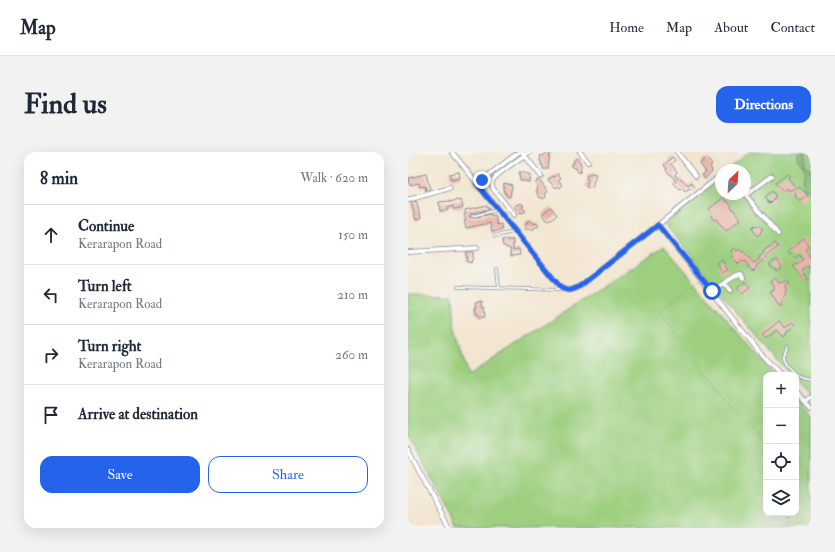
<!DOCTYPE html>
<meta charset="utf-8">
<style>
:root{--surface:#fff;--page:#f2f2f3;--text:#1f2937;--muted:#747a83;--line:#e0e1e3;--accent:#2563eb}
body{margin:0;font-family:"IM FELL Double Pica",serif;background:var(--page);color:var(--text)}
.controls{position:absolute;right:12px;bottom:12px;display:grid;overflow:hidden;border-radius:8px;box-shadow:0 4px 16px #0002}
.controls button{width:36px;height:36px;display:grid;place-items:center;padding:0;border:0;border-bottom:1px solid var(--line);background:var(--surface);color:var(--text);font:20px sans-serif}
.compass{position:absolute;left:307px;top:12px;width:36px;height:36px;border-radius:50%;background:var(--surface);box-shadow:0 4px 16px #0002;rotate:25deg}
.stop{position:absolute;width:12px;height:12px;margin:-9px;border:3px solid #2563eb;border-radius:50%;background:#fff}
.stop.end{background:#2563eb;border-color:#fff;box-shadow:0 1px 4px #0008}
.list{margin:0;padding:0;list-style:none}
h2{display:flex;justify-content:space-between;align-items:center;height:52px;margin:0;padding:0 16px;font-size:17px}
h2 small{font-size:13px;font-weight:400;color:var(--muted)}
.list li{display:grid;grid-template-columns:26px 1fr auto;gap:12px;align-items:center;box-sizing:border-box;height:60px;padding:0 16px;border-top:1px solid var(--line)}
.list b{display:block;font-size:15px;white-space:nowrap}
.list p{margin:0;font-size:13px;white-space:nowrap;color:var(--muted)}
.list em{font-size:13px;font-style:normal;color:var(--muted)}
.actions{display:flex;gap:8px;padding:12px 16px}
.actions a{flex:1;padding:9px 0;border:1px solid var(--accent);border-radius:12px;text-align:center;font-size:14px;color:var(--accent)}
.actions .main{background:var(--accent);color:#fff}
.icon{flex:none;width:22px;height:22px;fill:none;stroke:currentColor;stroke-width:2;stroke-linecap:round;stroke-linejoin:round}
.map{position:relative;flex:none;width:403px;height:376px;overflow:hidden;border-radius:12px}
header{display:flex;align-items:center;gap:24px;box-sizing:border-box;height:56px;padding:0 20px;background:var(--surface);border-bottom:1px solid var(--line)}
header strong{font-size:19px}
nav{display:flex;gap:22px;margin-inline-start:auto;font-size:14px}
.intro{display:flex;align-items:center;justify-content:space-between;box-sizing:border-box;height:96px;padding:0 24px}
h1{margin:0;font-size:28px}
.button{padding:10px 18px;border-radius:12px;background:var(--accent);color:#fff;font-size:14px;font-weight:700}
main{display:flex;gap:24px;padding:0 24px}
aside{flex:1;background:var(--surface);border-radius:12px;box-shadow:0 4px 16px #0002}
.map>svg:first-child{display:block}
.green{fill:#9dcf7f;stroke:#5c7f6e}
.forest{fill:#7eb26e;stroke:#4c7066}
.building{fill:#e9b4a7}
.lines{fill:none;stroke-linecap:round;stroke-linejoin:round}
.lane-casing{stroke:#878a98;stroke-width:3.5}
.street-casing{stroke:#878a98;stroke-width:5.5}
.path{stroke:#878a98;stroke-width:1;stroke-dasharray:1 3;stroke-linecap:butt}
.lane{stroke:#fff;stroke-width:2}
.street{stroke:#fff;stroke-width:4}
.route{stroke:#2563eb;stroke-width:5}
</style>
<header>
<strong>Map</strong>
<nav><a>Home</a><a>Map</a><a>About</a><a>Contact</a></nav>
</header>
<div class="intro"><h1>Find us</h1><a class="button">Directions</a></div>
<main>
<aside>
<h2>8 min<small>Walk · 620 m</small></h2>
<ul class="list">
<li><svg class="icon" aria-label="ahead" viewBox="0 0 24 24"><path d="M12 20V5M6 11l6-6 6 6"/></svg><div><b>Continue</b><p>Kerarapon Road</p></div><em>150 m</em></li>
<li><svg class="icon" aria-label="left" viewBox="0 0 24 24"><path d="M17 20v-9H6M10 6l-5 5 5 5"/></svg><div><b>Turn left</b><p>Kerarapon Road</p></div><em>210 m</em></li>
<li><svg class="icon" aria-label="right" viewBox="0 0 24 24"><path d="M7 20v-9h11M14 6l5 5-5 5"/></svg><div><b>Turn right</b><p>Kerarapon Road</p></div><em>260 m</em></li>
<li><svg class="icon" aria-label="arrive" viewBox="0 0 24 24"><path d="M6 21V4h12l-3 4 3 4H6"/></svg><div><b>Arrive at destination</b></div></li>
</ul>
<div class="actions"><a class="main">Save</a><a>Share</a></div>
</aside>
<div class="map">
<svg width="403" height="376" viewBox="0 0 403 376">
<rect width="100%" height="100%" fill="#f6f6f2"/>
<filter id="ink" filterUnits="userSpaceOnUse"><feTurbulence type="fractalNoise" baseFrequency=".025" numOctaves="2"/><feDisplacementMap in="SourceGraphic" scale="8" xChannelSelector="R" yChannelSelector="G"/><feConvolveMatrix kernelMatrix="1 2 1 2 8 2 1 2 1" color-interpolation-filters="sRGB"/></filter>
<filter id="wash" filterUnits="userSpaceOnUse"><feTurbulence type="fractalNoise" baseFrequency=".012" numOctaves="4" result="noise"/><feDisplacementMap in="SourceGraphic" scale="16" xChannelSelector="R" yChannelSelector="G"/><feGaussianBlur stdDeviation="0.9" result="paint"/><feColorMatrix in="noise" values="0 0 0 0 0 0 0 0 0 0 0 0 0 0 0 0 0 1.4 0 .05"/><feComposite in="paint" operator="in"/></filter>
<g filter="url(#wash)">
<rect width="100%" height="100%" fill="#f3e6d1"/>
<g class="green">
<path d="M341,0H403V247L388,230V223H382L326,157L257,72L313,23V42H337V18H319Z"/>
<path d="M256,94L367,223H358V361H388V248L403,265V376H50L0,282V142L45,143L47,177L60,224Z"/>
</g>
<path class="forest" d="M390,0H396L398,8L396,12L403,17V39L395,36L394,26L397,16L390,6Z"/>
<g id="blocks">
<g class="building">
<path d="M140,0H142L140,17H135V13H133V9H132L133,3L135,4Z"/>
<path d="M264,5L267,8L263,12L269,20L267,23L271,28L273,26L280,34L284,31L287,35L284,37V36L281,38H280L277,40L274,36L272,38L266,31L268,29L258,18L259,17L256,13Z"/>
<path d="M169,6L173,11L172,12L174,14L172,16L173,19L171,21L167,15L166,16L163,13L166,11L165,9Z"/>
<path d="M299,6L304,13L302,14L304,19L297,27L294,23L298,20L292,12L296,7L297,8Z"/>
<path d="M51,20L52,26L43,28L41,22Z"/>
<path d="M111,20L121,22V23H122L121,30L112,28V25L111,24Z"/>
<path d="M183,21L188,22L184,36L178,35L180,27H178L179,23H182Z"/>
<path d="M18,22L22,38L18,39L17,34L12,35L11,31L3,33V31L1,32L0,26Z"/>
<path d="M150,22L153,26L150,28L155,33L152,36L150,34L148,36L140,28L145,24L146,25Z"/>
<path d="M380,22L382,24L380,26L389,37L392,35L400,44L392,50L387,44L388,42L384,37L381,39L379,36L374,39L367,31Z"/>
<path d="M131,27L140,40L137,42L138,45L135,47L134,45L132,46L128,39L130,37L129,36L130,35L127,30Z"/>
<path d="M96,31L104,33L102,45L98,44V41H96V38H95Z"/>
<path d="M364,39L368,44L366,45L367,47L363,51L362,50L361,51L357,45Z"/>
<path d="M316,45L319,50L320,49L324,54L323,55L333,67L318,79L308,67L306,68L303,64L305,62L301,57Z"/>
<path d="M49,48L50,49L53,48L55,55L47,57H45V54L39,56L40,58L32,59L31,50L42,49V50Z"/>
<path d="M8,49L13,66L8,68L3,51Z"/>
<path d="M113,51L116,54L114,55L118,59L115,61L114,60L112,62L106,55L109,52L110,53Z"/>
<path d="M79,53L80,57L82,56V57L63,62L62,64V65L65,66L83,62V64L87,63L89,73L93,72L94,78L84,80L82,71L58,76L56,69H58L56,62H58L57,58Z"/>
<path d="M143,55L149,63L140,69L134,62Z"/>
<path d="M119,69H124V71L131,72L130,75H127L126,77H117V72H119Z"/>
<path d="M347,73L348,74L350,73L355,77L352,80L353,81L349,84L344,76Z"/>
<path d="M396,86L401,95L397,97L403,107V114L401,116L399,114L394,119L400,127L397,129L385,114L389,112V113L395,108L391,102L387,106L383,102L382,103L380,100L383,96H385L390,92L392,89Z"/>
<path d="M94,88H105V98L111,97L112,103L103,104L102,96H98V94H95Z"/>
<path d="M367,91L370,95L357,105L358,106L348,114L349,115L345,119L340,115L341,114L337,109L335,110L334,109L331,112L323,104L325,102L323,99L326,96L329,99L331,97L334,100L335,99L346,111L352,107L351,105L356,101L355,99Z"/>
<path d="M58,100H65V104L63,111L58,109L59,104H58Z"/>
<path d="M314,108L320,118L314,121L309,111Z"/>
<path d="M370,108L374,115L368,119L367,116L366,117L364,115H363L362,112H363L362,111L365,109H366Z"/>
<path d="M367,126L370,129V131L381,129L382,132L377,133L378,141L372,156L362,140L366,139V133L362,130Z"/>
<path d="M337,130L342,136L334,142L329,136Z"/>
<path d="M74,149V155H76L77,165H71L70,162H68L67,155H69L68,150Z"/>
<path d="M371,169L377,176L384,170L387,173L378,181L379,182L376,185L369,178L358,187L354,183Z"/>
</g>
</g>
</g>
<g filter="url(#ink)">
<use href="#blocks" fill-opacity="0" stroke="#878a98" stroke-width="1"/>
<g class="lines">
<g class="lane-casing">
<g id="lane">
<path d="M64,64L90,58"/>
<path d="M87,84L101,81L107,78"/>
<path d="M89,117L91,136"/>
<path d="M50,135L152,138L155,137"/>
<path d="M380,194L375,203V207L378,213L388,223"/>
<path d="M388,223L393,226L403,228"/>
</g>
</g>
<g class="street-casing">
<g id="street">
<path d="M44,0L153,136C161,140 165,138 172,134L250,73L353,202L373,223"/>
<path d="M114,0L133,24"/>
<path d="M172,0L180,10"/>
<path d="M269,0L288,24"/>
<path d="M69,32L111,0"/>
<path d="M337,42L370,82"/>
<path d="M338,43L364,24"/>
<path d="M0,48L42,36"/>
<path d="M106,63L86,38C84,34 83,32 85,28C88,22 113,6 121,0"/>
<path d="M250,73L313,23"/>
<path d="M0,100L69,96"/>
<path d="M316,131L322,139"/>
<path d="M304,139L329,123L333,122L335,126"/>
<path d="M388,239L403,255"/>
<path d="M398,249L403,245"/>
<path d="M0,298L29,353L42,376"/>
</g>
</g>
<g class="path">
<path d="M290,129L252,161L306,237L349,279L358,294"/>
<path d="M380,361L383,376"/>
</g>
<use href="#lane" class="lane"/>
<use href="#street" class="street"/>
</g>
</g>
<g class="lines" filter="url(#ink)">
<path class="route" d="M74,28L69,32L153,136C161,140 165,138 172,134L250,73L304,139"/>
</g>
</svg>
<div class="controls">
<button>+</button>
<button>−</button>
<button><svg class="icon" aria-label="locate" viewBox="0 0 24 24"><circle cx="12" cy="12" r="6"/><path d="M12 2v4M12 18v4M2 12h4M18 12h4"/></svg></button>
<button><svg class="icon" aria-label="layers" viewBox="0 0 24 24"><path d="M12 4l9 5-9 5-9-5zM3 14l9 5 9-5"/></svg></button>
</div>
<svg class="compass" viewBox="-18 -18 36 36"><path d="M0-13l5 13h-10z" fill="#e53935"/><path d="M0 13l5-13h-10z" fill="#747a83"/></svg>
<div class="stop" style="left:304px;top:139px"></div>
<div class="stop end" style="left:74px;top:28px"></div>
</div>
</main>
